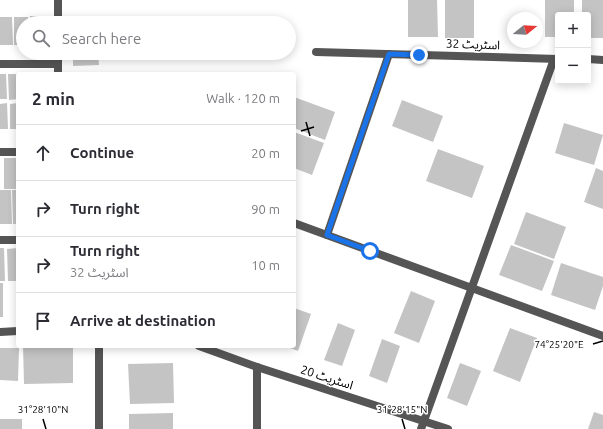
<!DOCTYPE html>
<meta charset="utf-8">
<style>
:root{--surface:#fff;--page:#f7f7f7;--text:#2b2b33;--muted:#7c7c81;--line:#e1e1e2}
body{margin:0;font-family:Ubuntu,"Noto Sans Arabic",sans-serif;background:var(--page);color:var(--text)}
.controls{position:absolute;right:12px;top:12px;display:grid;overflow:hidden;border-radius:4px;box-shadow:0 2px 10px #0003}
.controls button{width:36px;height:36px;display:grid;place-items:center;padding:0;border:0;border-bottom:1px solid var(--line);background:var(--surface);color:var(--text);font:20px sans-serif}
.compass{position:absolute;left:507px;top:12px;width:36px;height:36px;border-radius:50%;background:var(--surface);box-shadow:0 2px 10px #0003;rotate:72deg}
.stop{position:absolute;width:12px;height:12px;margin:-9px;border:3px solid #1a73e8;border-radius:50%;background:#fff}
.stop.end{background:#1a73e8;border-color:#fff;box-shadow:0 1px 4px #0008}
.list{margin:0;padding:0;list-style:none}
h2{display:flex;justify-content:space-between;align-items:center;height:52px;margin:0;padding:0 16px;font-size:17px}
h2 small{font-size:13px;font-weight:400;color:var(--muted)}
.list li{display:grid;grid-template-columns:26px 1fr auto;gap:12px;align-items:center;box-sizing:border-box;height:56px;padding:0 16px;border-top:1px solid var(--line)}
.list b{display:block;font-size:15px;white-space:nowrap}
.list p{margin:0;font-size:13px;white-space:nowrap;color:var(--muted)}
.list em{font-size:13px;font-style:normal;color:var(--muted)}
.icon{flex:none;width:22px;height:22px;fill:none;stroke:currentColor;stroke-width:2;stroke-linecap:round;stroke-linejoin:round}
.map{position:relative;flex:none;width:603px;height:429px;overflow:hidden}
.search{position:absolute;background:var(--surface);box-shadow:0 2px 10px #0003;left:16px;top:16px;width:280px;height:44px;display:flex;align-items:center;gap:10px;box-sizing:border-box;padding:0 14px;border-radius:22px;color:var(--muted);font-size:15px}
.panel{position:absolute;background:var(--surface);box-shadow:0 2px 10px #0003;left:16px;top:72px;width:280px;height:276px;border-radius:4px}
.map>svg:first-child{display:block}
.building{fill:#c4c4c4}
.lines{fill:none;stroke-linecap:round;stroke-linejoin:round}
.minor{stroke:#555;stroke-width:8}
.route{stroke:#1a73e8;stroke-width:5}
.ticks{fill:none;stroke:#000;stroke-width:1.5}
.labels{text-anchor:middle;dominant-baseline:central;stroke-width:3;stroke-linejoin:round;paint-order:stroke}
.street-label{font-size:12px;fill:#000;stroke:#fff}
.ticks-label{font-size:10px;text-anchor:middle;fill:#000;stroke:#fff;stroke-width:3;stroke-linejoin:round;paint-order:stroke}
</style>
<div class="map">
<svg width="603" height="429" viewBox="0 0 603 429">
<rect width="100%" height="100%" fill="#fff"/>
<g class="building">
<path d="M408,0H437L438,37H408Z"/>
<rect x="445" y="0" width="29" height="38"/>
<path d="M545,0H574V15H558V37H545Z"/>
<path d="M582,0H603V38H588V15H582Z"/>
<rect x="30" y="16" width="14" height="7"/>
<path d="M0,17H12L13,45H0Z"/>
<path d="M14,17H28V23H23V45H14Z"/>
<path d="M73,53H98L99,65L73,66Z"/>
<path d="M0,74H6L7,99H0Z"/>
<path d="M8,74H18V99L9,100Z"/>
<path d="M294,97L335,112L325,140L294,128Z"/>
<path d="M402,100L443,116L433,142L392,126Z"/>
<path d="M7,103L8,129H0V104Z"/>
<path d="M18,103V129H10V104Z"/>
<path d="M564,123L603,135L594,165L555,153Z"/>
<path d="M294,132L324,143L312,175L294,168Z"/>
<path d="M438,149L484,166L472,198L426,181Z"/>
<rect x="4" y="158" width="14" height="31"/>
<path d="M596,168L603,171V209L584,202Z"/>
<path d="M0,190H11L12,224H0Z"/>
<path d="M12,190H18V224H13Z"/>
<path d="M526,212L566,227L554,259L514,244Z"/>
<path d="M511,245L554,261L542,291L499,275Z"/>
<path d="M0,248H4L5,281H0Z"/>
<path d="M18,248V281H8L7,249Z"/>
<path d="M561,263L603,277V286L595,310L551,295Z"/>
<rect x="0" y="283" width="3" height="34"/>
<path d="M411,291L435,301L419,343L394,333Z"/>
<path d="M294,308L311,314L298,351L285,346H294Z"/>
<path d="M338,323L355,330L342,366L324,360Z"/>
<path d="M510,328L537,338L520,382L493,371Z"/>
<path d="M382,339L400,346L387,383L369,376Z"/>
<path d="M23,346H73V383L24,384Z"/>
<path d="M0,348H19L18,381L0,380Z"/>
<path d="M173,363L174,403L130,404L128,364Z"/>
<path d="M460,363L481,371L467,406L447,398Z"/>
<path d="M594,412L603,415V429H588Z"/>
<path d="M173,413V429H129V414Z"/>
<rect x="0" y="419" width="22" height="10"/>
</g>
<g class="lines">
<g class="minor">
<path d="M58,23V0"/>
<path d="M316,52L558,59"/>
<path d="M58,53V74"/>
<path d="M588,59L603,60"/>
<path d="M0,64H57"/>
<path d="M0,152H18"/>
<path d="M294,223L603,336"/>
<path d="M327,235L389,54"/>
<path d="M0,240H18"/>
<path d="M0,332L18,331"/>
<path d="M99,346V429"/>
<path d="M199,346L257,367L448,429"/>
<path d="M257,429V367"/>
<path d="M421,429L554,59"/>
</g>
</g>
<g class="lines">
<path class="route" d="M370,251L327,235L389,54L419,55"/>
</g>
<path class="ticks" d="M306,122L310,136M301,131L314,127M593,344L603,341M43,419L46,429M402,419L405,429"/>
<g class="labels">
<g class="street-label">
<text transform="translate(473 44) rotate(2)">اسٹریٹ 32</text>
<text transform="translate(327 377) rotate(18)">اسٹریٹ 20</text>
</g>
</g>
<g class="ticks-label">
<text x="559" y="348">74°25'20"E</text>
<text x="43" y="413">31°28'10"N</text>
<text x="402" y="413">31°28'15"N</text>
</g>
</svg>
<div class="controls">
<button>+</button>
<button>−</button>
</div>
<svg class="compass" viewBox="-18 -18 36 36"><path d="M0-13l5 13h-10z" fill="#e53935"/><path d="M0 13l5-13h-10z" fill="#7c7c81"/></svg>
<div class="stop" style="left:370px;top:251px"></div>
<div class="stop end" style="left:419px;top:55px"></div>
<div class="search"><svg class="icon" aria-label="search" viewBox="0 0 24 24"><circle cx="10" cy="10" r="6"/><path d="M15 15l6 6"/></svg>Search here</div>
<section class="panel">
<h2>2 min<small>Walk · 120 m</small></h2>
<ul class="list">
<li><svg class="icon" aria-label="ahead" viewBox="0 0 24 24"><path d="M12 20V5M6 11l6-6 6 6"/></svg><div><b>Continue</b></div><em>20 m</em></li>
<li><svg class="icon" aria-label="right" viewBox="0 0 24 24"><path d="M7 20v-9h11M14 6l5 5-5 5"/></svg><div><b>Turn right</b></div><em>90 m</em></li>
<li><svg class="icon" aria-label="right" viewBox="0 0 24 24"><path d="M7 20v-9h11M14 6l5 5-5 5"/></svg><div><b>Turn right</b><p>اسٹریٹ 32</p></div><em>10 m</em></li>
<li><svg class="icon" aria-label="arrive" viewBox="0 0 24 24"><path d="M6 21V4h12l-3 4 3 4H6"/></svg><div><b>Arrive at destination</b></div></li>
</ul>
</section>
</div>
